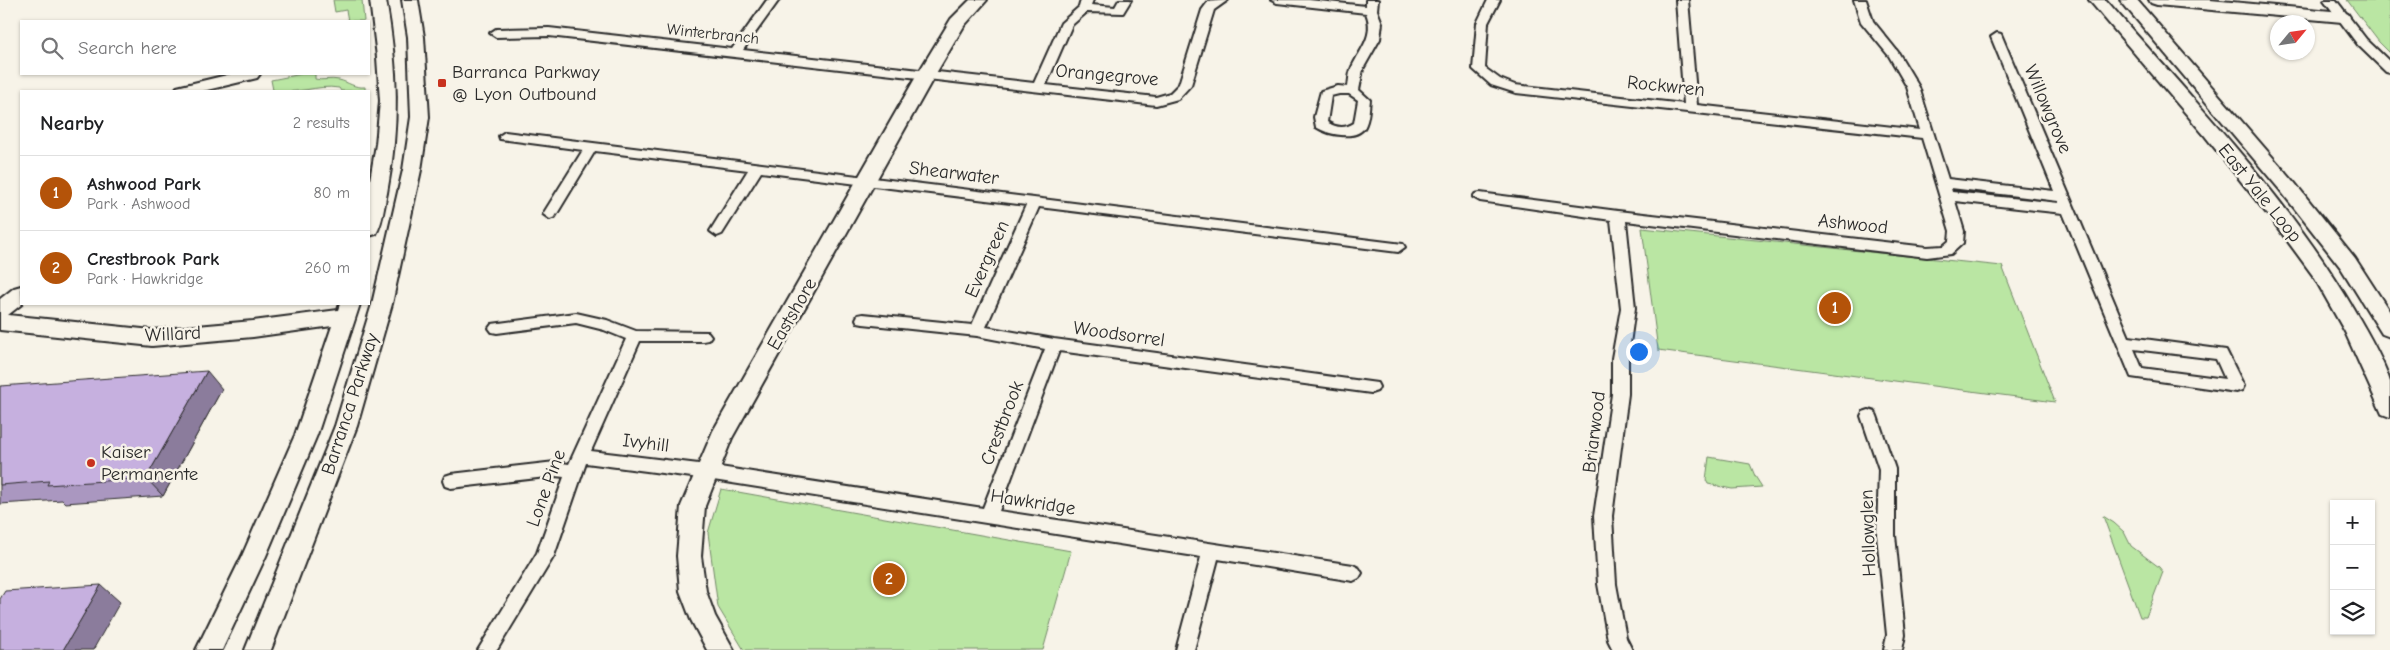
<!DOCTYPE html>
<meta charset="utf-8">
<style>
:root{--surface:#fff;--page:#f6f6f6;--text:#202124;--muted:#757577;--line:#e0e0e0;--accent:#b45309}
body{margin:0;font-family:"Comic Neue",sans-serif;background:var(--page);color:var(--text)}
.controls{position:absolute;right:15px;bottom:15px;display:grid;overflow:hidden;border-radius:0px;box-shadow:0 1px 4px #0004}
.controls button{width:45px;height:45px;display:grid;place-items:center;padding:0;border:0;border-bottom:1px solid var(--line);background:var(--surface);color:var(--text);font:25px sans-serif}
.compass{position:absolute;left:2270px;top:15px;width:45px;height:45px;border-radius:50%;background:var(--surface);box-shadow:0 1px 4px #0004;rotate:61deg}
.you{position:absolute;left:1638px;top:351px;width:18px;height:18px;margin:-12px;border:4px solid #fff;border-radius:50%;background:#1a73e8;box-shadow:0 0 0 8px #1a73e833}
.badge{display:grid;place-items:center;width:32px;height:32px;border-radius:50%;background:var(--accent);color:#fff;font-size:16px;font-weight:700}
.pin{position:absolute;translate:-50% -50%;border:2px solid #fff;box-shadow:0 1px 5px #0006}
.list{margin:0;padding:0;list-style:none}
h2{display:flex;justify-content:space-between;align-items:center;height:65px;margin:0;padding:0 20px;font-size:21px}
h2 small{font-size:16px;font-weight:400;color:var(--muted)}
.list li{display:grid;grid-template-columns:32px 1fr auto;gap:15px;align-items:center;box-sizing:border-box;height:75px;padding:0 20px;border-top:1px solid var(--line)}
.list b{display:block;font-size:19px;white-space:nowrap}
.list p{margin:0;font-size:16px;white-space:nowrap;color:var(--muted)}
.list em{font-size:16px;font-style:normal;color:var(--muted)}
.icon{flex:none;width:28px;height:28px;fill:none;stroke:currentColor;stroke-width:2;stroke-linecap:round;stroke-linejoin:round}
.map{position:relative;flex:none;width:2390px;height:650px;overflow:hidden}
.search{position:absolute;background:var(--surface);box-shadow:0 1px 4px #0004;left:20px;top:20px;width:350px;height:55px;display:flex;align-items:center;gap:12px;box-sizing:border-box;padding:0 18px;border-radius:0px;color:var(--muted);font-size:19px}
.panel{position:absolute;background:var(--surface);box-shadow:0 1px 4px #0004;left:20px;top:90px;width:350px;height:215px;border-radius:0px}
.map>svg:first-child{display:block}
.green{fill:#bae6a3;stroke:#728867}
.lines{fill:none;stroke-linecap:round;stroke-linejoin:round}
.street-casing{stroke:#2b2b2b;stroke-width:4}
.secondary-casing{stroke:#2b2b2b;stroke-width:4}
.street{fill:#f7f3e8;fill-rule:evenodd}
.secondary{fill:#f7f3e8;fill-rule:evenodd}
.wall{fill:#aa97c0;stroke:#2b2b2b}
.shaded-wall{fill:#8b7b9c;stroke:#2b2b2b}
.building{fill:#c6b0df;stroke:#2b2b2b}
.poi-dot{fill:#c8321e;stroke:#f7f3e8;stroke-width:2}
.labels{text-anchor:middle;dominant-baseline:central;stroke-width:5;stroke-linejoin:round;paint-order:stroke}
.far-street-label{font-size:16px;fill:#2b2b2b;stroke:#f7f3e8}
.poi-label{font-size:19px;fill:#2b2b2b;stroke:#f7f3e8;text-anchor:start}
.street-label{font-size:19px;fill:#2b2b2b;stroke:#f7f3e8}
</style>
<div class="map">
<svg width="2390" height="650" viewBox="0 0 2390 650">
<rect width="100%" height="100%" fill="#f7f3e8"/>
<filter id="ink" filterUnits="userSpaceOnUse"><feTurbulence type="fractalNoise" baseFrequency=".02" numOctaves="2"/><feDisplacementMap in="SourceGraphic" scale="10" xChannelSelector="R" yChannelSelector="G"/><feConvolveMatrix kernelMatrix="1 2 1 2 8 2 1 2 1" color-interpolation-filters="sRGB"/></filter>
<g filter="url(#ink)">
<g class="green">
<path d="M333,0H362L364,21H348L346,10L335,12Z"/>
<path d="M2347,0H2390V53L2379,42Z"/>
<path d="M302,74H315V79C322,81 331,78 339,80C348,82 354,88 365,87V91H341L339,88C317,84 295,96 273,90L271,80Z"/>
<path d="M1642,228L2002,266L2055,402L1658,350Z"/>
<path d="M1709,457L1750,464L1755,476L1762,487L1732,489L1708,484L1706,480Z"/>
<path d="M721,489L1071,551L1043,650H744L718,607L708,533Z"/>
<path d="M2103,516L2114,523L2124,532L2131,546L2159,567L2163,572L2146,617H2140Z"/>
</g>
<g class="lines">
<g class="street-casing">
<g id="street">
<path d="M767,0H779L743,50L1034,83L1061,23L1079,7L1081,0H1093L1091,5L1115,7L1119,0H1131L1123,13L1087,12L1072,25L1046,85L1156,97L1170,93L1179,84L1202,10L1208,2L1228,0L1214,10L1191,85L1178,99L1156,105L549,36L496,37L490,33L496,29L549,28L732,49Z"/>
<path d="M1271,0H1309L1366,6V0H1378L1377,10L1382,23L1380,39L1363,69L1359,90L1370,100C1369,107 1369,117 1366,124C1360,142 1328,135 1316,127L1314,117L1321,91L1338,86L1348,87C1349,80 1349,73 1352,67C1361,48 1375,35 1366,13L1277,3ZM1339,94H1349L1358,100L1354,123C1345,129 1336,128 1327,122L1331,96Z"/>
<path d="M1488,0H1500L1488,23L1485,68L1500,79L1515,85L1684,104L1676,0H1688L1697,105L1920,130L1907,87L1889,56L1861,22L1854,0H1866L1873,21L1898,52L1919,87L1948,179L2054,191L1991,37L1997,33L2001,34L2129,337L2226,350L2244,386L2242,390L2236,392L2131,377L2063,213L1955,201L1964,231L1963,243L1951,254L1927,257L1626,221L1635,308L1628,358V394L1612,516L1616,584L1626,638L1632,650H1613L1608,640L1598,584L1594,516L1612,394V358L1621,308L1611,220L1480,201L1473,197L1475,194L1480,193L1618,211L1927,247L1943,246L1949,241L1950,231L1922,138L1516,93L1491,85L1473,69L1477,23ZM1951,188L2058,201L2059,203L1952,192ZM2134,349L2216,359L2225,379L2142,368Z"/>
<path d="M2324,0H2336L2366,39L2390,62V73L2386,72L2358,45Z"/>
<path d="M505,132L1403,244L1405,247L1398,252L1039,207L986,327L1054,339L1377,383L1379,387L1377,391L1371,393L1059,351L999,511L1353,565L1359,568L1362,573L1359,578L1353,581L1218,559L1194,650H1176L1201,557L707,479L586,463L554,556L497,650H478L537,553L564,477L555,476L451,488L445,486L443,481L445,476L451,474L555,462L569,464L626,339L604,330L576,323L497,333L492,332L489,328L492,324L576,313L607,320L636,331L708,332L711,336L708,340L703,341H640L591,451L707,465L983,508L1045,349L977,336L863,324L858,323L856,319L858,315L863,314L972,325L1026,205L761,172L722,234L717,236L710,231L748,170L595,151L555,217L550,219L543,214L583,150L500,139L499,136Z"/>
<path d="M1869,410L1875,412L1877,416L1895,469V535L1905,635L1902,650H1884L1887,635L1877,535L1879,469L1861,416L1863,412Z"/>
</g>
</g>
<g class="secondary-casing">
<g id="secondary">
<path d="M370,0H386C398,69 400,124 387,193C384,206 383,222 376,234L369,236V186L376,144L380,101L377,57Z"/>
<path d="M402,0H418L424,37L429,117L421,170L392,304L357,426L271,650H245L335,426L372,304L403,170L411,117L408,37Z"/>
<path d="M970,0H987L964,26L935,75L732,438L705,506L701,556L706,591L715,616L734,650H707L691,620L680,591L677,556L681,506L713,431L917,75L951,19Z"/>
<path d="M2089,0H2106C2190,97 2288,197 2353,308C2365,328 2384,360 2390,382C2390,392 2390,406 2390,417L2382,414L2345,332L2314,277L2275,224L2205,136Z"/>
<path d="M2120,0H2137L2294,182L2355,258L2390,312V337L2382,334L2341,268L2280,190Z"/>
<path d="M2149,0H2210L2342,12L2348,14L2350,17L2348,20L2342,22L2157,5L2151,3Z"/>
<path d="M231,74H260L257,78L203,91H174L177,87Z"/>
<path d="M21,286L22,304L8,315L152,330L253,321L338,310L340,304H360L317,435L266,556L222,650H196L242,556L295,435L332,326L253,337L152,346L0,330V299L14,288Z"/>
</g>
</g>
<use href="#street" class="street"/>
<use href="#secondary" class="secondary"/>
</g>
<path class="wall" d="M0,387L222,389L163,496L65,503L62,500L0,504Z"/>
<g class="shaded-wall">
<path d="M207,371L222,389L163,496L146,478Z"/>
<path d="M101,585L120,602L93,650H63Z"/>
</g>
<g class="building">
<path d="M207,371L146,478L47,485L49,481L0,485V387L1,386Z"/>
<path d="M101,585L63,650H0V599L5,591Z"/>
</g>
</g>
<g class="poi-dot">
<rect x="437" y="78" width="10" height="10" rx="2.5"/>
<circle cx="91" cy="463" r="5"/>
</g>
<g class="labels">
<g class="far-street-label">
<text transform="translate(713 34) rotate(6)">Winterbranch</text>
</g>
<g class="poi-label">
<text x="452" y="72">Barranca Parkway<tspan x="452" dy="22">@ Lyon Outbound</tspan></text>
<text x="101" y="452">Kaiser<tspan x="101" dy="22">Permanente</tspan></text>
</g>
<g class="street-label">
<text transform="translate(1107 75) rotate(5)">Orangegrove</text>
<text transform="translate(1666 86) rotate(6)">Rockwren</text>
<text transform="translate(2048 109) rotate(67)">Willowgrove</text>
<text transform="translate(954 173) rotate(7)">Shearwater</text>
<text transform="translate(2260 193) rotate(51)">East Yale Loop</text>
<text transform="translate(1853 224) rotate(6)">Ashwood</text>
<text transform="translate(987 259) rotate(-66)">Evergreen</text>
<text transform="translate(792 314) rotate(-60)">Eastshore</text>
<text transform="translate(173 334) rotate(-3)">Willard</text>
<text transform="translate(1119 334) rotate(8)">Woodsorrel</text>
<text transform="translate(350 404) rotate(-72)">Barranca Parkway</text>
<text transform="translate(1002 423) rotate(-69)">Crestbrook</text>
<text transform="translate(1594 432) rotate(-83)">Briarwood</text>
<text transform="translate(646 443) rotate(7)">Ivyhill</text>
<text transform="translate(546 488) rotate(-70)">Lone Pine</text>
<text transform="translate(1033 502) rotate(9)">Hawkridge</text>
<text transform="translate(1868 533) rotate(-92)">Hollowglen</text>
</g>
</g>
</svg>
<div class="controls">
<button>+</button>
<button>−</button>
<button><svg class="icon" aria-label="layers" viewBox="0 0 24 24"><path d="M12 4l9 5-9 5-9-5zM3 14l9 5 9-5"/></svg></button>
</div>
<svg class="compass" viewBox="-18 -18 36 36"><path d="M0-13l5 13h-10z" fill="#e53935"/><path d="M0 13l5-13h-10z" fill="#757577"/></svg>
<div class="you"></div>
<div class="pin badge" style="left:1835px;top:308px">1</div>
<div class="pin badge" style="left:889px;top:579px">2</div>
<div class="search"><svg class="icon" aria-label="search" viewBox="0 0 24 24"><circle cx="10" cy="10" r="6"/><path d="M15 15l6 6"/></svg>Search here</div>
<section class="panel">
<h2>Nearby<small>2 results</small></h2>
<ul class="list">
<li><span class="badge">1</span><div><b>Ashwood Park</b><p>Park · Ashwood</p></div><em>80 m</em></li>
<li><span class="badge">2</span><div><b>Crestbrook Park</b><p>Park · Hawkridge</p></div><em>260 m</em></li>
</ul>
</section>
</div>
